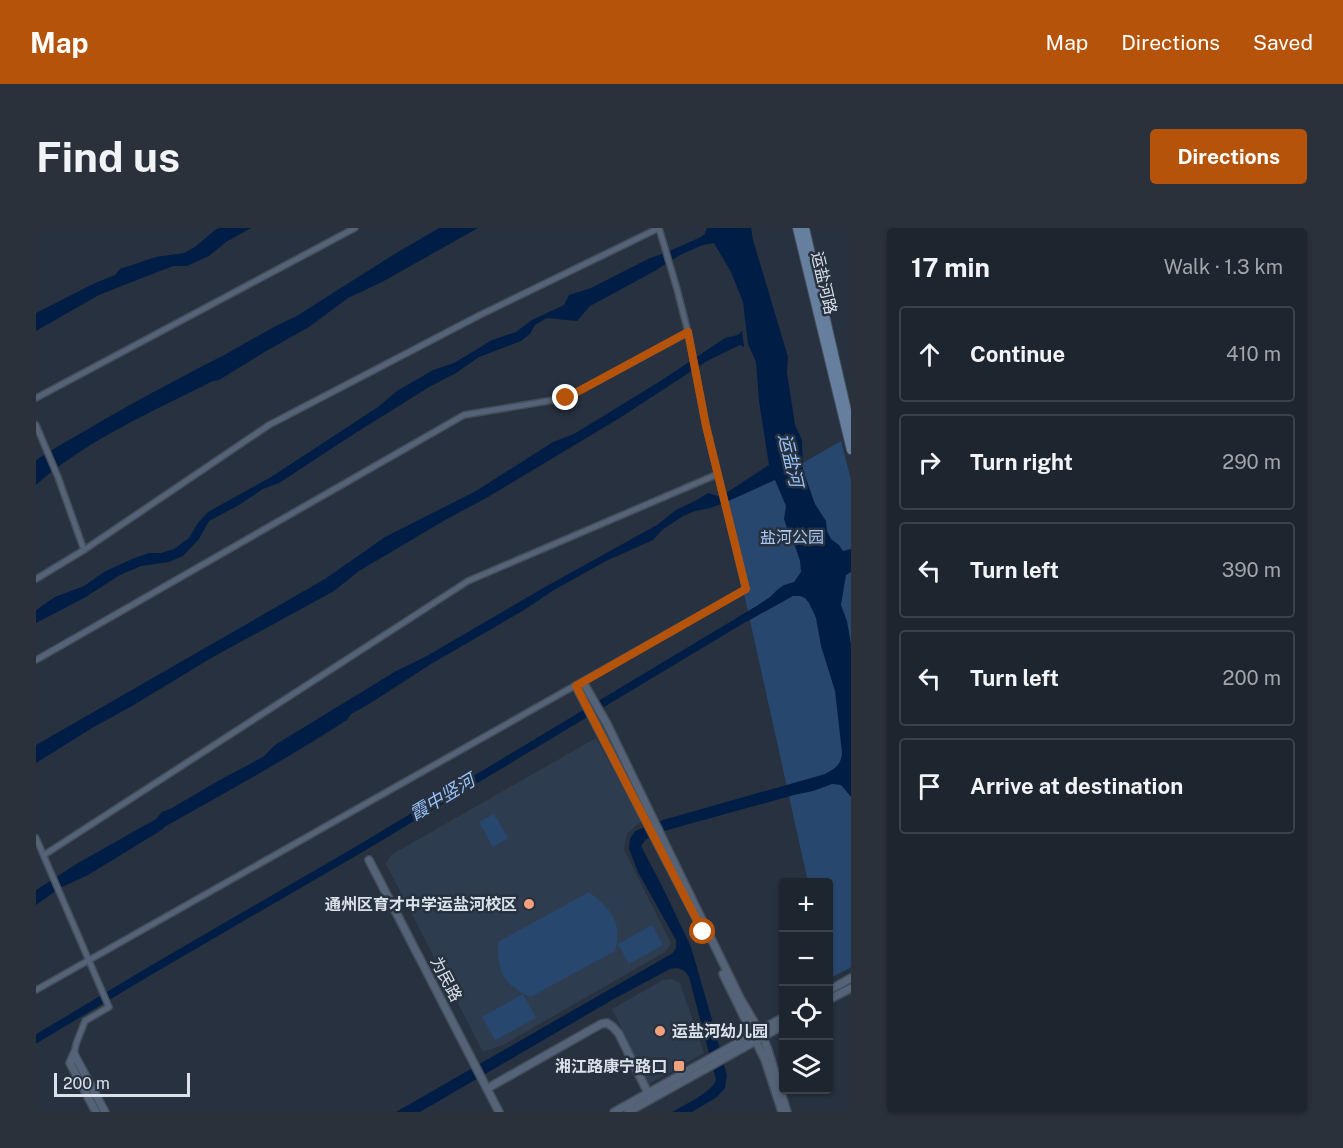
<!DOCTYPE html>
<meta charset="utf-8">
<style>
:root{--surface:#1d252f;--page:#2a313b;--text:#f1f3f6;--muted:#a0a5aa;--line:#3b424b;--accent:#b45309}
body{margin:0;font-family:"Public Sans","Noto Sans SC",sans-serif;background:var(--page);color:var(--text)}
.controls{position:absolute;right:18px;bottom:18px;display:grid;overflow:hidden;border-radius:6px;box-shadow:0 2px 4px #0004}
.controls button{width:54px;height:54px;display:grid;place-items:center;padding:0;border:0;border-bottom:2px solid var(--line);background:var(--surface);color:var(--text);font:30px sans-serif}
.scale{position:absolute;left:18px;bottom:15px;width:136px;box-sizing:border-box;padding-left:6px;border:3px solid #dae1ea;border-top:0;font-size:16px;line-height:21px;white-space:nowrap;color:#dae1ea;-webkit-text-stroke:4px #27313f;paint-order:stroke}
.stop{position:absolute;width:18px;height:18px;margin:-14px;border:4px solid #b45309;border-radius:50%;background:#fff}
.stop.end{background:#b45309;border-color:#fff;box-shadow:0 2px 6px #0008}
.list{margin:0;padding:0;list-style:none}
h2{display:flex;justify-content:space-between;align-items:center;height:78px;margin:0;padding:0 24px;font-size:26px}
h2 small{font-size:20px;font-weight:400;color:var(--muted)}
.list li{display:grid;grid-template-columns:39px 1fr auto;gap:18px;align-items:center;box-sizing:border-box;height:96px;margin:0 12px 12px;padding:0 12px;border:2px solid var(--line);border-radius:6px}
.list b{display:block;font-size:22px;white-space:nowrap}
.list em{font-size:20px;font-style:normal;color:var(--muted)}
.icon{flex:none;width:33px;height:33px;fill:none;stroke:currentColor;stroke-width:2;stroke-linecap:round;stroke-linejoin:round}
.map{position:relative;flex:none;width:815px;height:884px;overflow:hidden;border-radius:6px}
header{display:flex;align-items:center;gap:36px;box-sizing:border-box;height:84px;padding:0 30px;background:var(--accent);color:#fff}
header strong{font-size:28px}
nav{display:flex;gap:33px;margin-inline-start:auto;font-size:21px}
.intro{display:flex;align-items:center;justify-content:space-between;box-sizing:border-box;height:144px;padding:0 36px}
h1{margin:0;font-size:42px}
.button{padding:15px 27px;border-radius:6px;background:var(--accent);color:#fff;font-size:21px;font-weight:700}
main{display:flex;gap:36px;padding:0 36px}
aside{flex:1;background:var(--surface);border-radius:6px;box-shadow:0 2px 4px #0004}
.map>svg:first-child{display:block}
.built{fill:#2e3c4f}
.green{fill:#28476f}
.water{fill:#001e45}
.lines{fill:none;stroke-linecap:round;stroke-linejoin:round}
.river{stroke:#001e45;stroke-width:8}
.minor-casing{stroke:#444d5a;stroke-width:8}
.tertiary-casing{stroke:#444d5a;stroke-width:10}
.secondary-casing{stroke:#444d5a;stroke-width:10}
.minor{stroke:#546377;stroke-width:5}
.tertiary{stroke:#546377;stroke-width:7}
.secondary{stroke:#677f9e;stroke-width:8}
.route{stroke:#b45309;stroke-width:8}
.poi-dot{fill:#f1a17c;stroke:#27313f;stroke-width:2}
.labels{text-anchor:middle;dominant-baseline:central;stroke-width:5;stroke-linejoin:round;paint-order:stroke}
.street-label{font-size:16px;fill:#dae1ea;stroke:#27313f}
.park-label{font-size:16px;fill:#a9c8f2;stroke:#27313f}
.poi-label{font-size:16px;font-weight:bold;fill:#dae1ea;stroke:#27313f;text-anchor:end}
.water-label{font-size:18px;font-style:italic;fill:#98c2f9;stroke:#27313f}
</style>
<header>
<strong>Map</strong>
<nav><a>Map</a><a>Directions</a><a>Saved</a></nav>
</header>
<div class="intro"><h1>Find us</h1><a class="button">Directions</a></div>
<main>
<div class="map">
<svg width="815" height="884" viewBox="0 0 815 884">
<rect width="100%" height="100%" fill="#27313f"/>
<g class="built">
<path d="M560,510L605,593L591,606L588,622L635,715L629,724L467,817L447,824L350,636L355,627Z"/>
<path d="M636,751L644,755L668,825L613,856L576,781L627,752Z"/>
</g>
<g class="green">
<path d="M805,213L815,252V739L793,751L792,654H772L688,275L739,251Z"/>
<path d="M458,586L472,610L457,619L443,594Z"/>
<path d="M553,664C575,680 587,695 579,723L494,769C466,755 462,746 462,714Z"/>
<path d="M616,697L627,717L593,736L582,716Z"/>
<path d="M487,766L500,790L459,812L446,789Z"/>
</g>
<g class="water">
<path d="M183,0H215L190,14L173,28L151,38H137L83,59L63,67L0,103V85L59,55L79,47L84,41L120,29L148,25L159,19L179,2Z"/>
<path d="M403,0H442L346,54L312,70L273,99L232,122L183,152L177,153C116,184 52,211 0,257V232C30,213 61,196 92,178C124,160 157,143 190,126C213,114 235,99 259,89L357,27Z"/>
<path d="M671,0H715L717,12L752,129L751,144L759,197L766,212L767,242L779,276L790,293L791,303L795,311L803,317L807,323L815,321V344L810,347L805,377L811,393L815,416V569L805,557L796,556L777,563L758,567L621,605L610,611L605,618L626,658L655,719L681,809L691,848L689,860L681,869L656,884H636C648,877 675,865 680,852L653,749C648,741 643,739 634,741L576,772L384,884H360L637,725L640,720V712L602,644L593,621L594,611L599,603L627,592L789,546C800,540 805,537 806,525L799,463L785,418L780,390L773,375L769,370L764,368H757L712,393L709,386L734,369L741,362L748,357L758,354L765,344L764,333L759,318L754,310L748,291L750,278L739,252L688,275L674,280L659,283L647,288L626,302L617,312L570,333L518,362L488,382L395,436L333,476L315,486L311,492C252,530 191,564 130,598L124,603L52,647L24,660L0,677V662L42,635L120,591L126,584L136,580L182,553L227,529L239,517L360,443L389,429L509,359L621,297L640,282L659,273L672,265L682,268L690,265L733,237L723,173L720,134L712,116L707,74L695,44L678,15L667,17L644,27L617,44L554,78L541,93L511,90L499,97L494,106L485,113L443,129L420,145L393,159L321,204L243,255L227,261L203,277L173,293L163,311L147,328L133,334L105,338L84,347L48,370L0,395V382L19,369L48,358L68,344L96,331L113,325H125L138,321L153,310L162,295L172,284L235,249L342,179L361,163L397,142L418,135L456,112L480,104L496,92L528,77L533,67L555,60L614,30L629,25L665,9L669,6Z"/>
<path d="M706,103L708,119L704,117L671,133L582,191L452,269L411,291L323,343L298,363L177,429L96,478L56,500L0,535V517L289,351L349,309L440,263L517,214L538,206L626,152L689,110L702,107Z"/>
</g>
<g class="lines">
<path class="river" d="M0,811L117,741L322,622L720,383"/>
<g class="minor-casing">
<g id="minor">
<path d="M0,170L319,0"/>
<path d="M0,197L22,249L48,322"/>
<path d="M0,351L48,322L233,197L444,87L623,0"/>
<path d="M0,432L428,187L530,170L652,104"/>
<path d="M0,610L73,779L49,793L40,816L38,826"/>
<path d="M8,627L432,353L682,246"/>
<path d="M0,762L710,361L670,198L652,104L641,61L623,0"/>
</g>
</g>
<g class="tertiary-casing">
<g id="tertiary">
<path d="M547,454L571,496L704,770L727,809L732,822L751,884"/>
<path d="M540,458L667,703"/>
<path d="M333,632L463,884"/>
<path d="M687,746L729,832L746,884"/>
<path d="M792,763L815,750"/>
<path d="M792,772L815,760"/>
<path d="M38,826L69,884"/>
<path d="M38,826L34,835L60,884"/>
<path d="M452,860L565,796L571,795L577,799L583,806L615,871"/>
<path d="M578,884L748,789"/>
<path d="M592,884L748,797"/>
</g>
</g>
<g class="secondary-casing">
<g id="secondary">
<path d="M761,0L815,222"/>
<path d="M769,0L815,200"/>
</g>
</g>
<use href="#minor" class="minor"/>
<use href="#tertiary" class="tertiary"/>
<use href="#secondary" class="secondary"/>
</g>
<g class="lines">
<path class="route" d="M530,170L652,104L670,198L710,361L540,458L667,704"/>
</g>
<g class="poi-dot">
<circle cx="493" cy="676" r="6"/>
<circle cx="624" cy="803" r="6"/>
<rect x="637" y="832" width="12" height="12" rx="3"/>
</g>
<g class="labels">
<g class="street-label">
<text transform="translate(788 55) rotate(77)">运盐河路</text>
<text transform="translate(410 751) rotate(62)">为民路</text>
</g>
<g class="park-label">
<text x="756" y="309">盐河公园</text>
</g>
<g class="poi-label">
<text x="481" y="676">通州区育才中学运盐河校区</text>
<text x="636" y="803" text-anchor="start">运盐河幼儿园</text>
<text x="631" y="838">湘江路康宁路口</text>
</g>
<g class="water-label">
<text transform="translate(755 232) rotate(77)">运盐河</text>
<text transform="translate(406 569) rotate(-31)">霞中竖河</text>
</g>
</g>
</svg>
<div class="controls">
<button>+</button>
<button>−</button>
<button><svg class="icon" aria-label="locate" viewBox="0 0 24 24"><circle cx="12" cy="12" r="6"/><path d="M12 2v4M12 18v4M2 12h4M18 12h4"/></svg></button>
<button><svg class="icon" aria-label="layers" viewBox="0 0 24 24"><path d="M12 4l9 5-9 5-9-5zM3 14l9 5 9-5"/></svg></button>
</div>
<div class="scale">200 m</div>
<div class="stop" style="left:667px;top:704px"></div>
<div class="stop end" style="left:530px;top:170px"></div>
</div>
<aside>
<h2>17 min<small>Walk · 1.3 km</small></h2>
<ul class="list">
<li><svg class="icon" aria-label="ahead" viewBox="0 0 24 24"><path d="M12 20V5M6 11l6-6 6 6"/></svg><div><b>Continue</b></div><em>410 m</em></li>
<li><svg class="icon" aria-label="right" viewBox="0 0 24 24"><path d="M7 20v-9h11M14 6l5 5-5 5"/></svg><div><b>Turn right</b></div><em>290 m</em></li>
<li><svg class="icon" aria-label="left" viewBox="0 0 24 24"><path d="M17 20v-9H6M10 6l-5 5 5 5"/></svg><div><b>Turn left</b></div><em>390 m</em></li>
<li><svg class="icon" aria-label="left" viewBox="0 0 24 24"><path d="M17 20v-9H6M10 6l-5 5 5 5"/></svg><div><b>Turn left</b></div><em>200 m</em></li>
<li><svg class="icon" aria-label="arrive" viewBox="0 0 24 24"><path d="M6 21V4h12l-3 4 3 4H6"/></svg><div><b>Arrive at destination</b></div></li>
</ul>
</aside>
</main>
